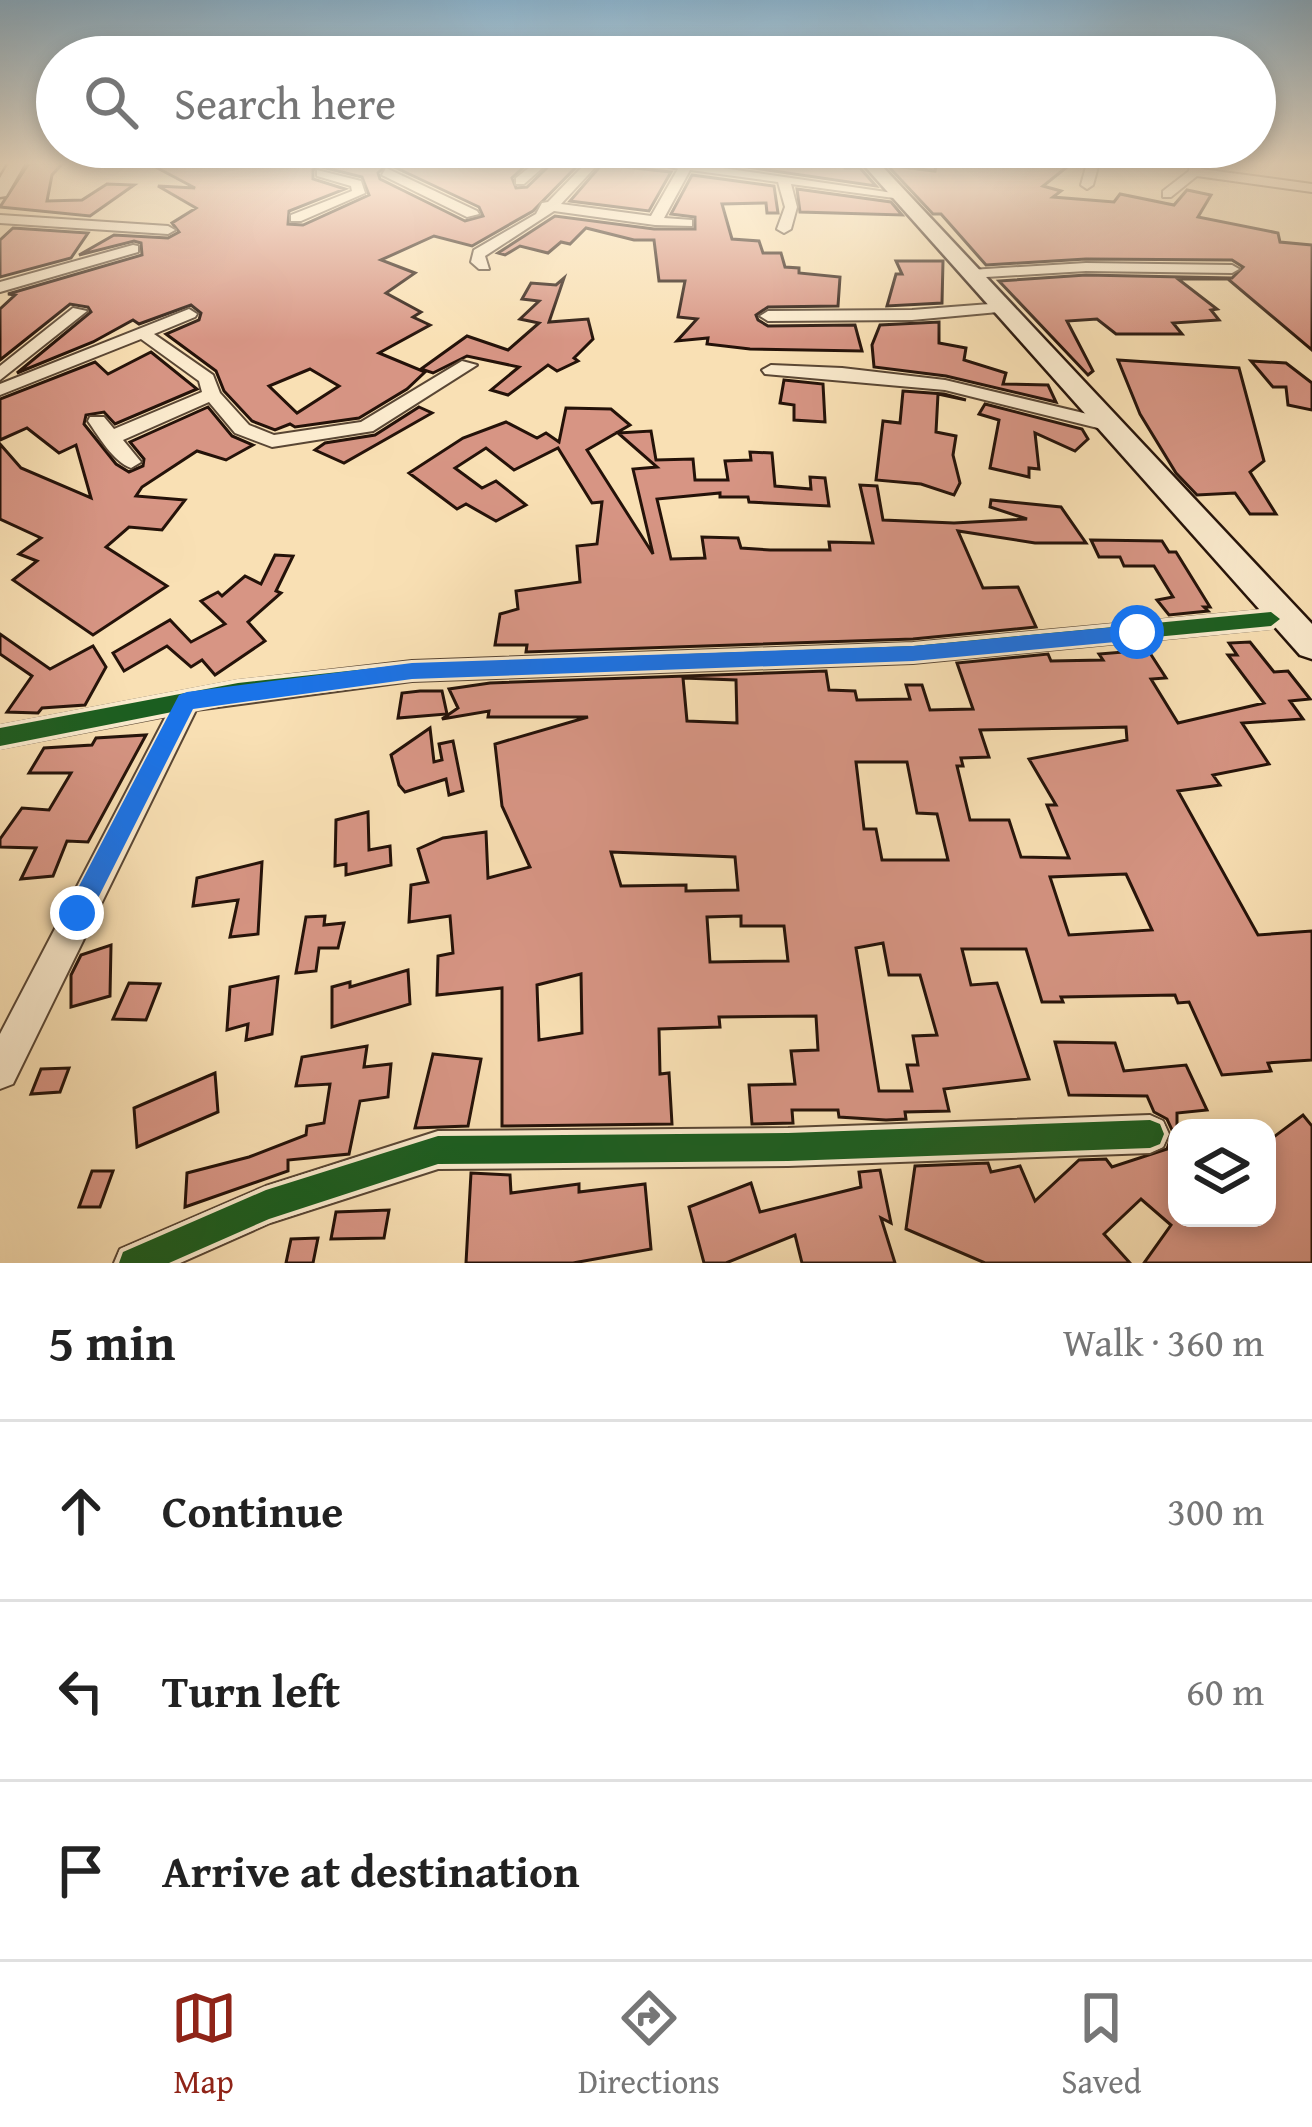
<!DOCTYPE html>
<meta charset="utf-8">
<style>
:root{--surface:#fff;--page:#f2f2f2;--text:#222;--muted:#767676;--line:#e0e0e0;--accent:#8f2418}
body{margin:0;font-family:"Gentium Book Plus",serif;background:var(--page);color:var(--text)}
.controls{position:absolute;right:36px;bottom:36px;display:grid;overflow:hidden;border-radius:24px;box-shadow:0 6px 18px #0003}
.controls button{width:108px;height:108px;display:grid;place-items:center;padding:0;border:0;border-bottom:3px solid var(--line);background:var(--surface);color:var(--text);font:60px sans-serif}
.stop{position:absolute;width:36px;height:36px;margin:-27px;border:9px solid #1a73e8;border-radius:50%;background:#fff}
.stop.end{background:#1a73e8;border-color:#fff;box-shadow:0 3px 12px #0008}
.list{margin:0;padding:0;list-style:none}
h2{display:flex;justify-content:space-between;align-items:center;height:156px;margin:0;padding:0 48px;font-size:51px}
h2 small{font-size:39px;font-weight:400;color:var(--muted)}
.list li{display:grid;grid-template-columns:78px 1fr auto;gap:36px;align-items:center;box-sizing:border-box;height:180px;padding:0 48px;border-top:3px solid var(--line)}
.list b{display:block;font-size:45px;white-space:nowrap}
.list em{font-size:39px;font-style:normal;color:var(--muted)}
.icon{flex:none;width:66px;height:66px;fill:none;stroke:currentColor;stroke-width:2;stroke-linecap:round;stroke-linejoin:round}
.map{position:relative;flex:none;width:1312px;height:1263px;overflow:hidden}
.search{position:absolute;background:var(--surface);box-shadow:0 6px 18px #0003;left:36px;right:36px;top:36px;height:132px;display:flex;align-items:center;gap:30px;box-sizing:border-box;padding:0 42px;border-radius:66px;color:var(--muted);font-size:45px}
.sheet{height:696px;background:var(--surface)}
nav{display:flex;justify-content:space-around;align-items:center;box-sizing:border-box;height:168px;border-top:3px solid var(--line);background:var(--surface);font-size:33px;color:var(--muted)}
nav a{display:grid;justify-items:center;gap:6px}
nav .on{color:var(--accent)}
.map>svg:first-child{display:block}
.building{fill:#d79584;stroke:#241209;stroke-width:3;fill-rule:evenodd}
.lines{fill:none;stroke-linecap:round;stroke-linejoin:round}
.street-casing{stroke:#594634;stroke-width:4}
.secondary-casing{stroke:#241209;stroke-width:5}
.street{fill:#fbebce;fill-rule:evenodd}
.secondary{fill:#fbebce;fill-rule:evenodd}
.cycleway-casing{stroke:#fbebce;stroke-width:8}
.cycleway{fill:#1b5e20;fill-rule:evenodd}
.route{fill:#1a73e8}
</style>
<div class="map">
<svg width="1312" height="1263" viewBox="0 0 1312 1263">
<rect width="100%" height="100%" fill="#f9e0b4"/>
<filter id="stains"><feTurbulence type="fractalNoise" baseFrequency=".00167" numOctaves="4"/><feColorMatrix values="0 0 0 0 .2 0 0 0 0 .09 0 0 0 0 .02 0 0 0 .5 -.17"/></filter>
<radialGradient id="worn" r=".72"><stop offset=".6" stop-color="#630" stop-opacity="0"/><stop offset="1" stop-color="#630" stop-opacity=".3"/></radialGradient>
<g class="building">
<path d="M29,163H63L52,175L47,201L82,200L107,184L134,185L90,216L0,207Z"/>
<path d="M148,163H528L512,178L516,188L527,187L552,163H580L533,211L472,246L434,236L381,260L415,273L386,293L421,312L413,317L430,325L379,353L425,372L407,389L359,418L295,427L290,424L275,430L252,421L224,391L216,371L166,334L199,320L201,313L191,305L139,324L133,320L93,342L17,373L91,312L88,307L70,304L0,360V309L15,295L8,294L142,255L141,243L134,241L79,255L114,235L168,238L179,232L172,223L196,208L158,186L195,188ZM388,164L479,207L483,216L465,221L380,179L378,173ZM318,166L362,177L369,195L303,225L288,224L289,211L345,189L313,179V170ZM310,369L339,386L297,413L269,386Z"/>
<path d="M603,163H619L615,166L671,172L649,211L570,201Z"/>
<path d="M719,163H843L845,168H860L876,186Z"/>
<path d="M937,163H1072L1043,186L1061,191L1053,197L1114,202L1120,194L1174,205L1187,190L1211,195L1198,217L1278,233L1280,242L1312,245V350L1228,279H1178L1217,309L1211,310L1219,320L1173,323L1182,334H1116L1097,319L1067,321L1093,371L1088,375L999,281L1086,275L1232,278L1243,267L1232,260L1086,259L986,265L941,214H933L887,165L935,171Z"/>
<path d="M692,175L774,186L778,213H767L766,203L722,204L732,239L759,241L763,253H781L785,267L799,268V273L840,277L838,306L768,307L756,315L758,320L768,326L855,325L862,351L750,349L707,344L708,338L677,341L697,319L678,317L685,281H659L654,240H634L586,228L570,244L561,242L548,253L520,246L505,255L498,253L555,216L654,229H695V217L671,214Z"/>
<path d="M797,189L891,202L902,215L800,212Z"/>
<path d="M13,228L88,233L71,258L0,277V240Z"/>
<path d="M896,261H943L942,303L887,306L896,274H902Z"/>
<path d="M564,278L549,322L588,319L593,339L574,358L578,361L557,371L548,365L508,395L491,390L519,367L467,356L433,373L421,369L467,336L508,350L539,323L520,319L539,301L522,299L531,283L556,285Z"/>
<path d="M939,322V343L966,348L964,360L1006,373L1003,384L1048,385L1056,402L946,376L874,367L872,345L880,325Z"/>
<path d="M151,352L197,389L115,424L104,412L86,415L84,424L116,464L129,472L143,466L144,459L130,442L208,407L232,436L253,445L226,460L197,451L142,487L136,496L185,500L162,530L129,527L106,547L167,586L93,635L13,580L37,561L19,554L41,538L0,519V444L21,468L91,498L76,445L59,453L27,428L0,440V399L95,362L108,374Z"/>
<path d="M1118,360L1239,368L1264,461L1250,472L1276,514H1250L1235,493L1197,495L1176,473L1140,414Z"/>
<path d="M1251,361L1286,363L1312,383V410L1288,405L1286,387H1273Z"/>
<path d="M784,380L823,384L825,422L794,420V405L780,403Z"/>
<path d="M903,391L944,394L966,400L938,394L936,432L956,436L953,455L960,483L954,495L921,484L876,480L883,421L900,423Z"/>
<path d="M985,404L1082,429L1088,439L1075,451L1035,433L1039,469L1029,468V477L990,468L999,420L979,414Z"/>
<path d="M419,407L432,413L344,463L315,450L325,443L375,435Z"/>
<path d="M566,408L611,409L630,425L587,450L653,554L633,469L657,467L618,433L651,431L656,460L693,459L695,480H728L725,461L751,460L750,452L772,453L775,486L811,489L810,477L825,478L829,506L749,502L748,497H720V493L657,499L671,559L705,558L702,537L738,538L741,548L770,550H830L829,542L873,543L860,485L877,486L883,520L954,523L1027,519L990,507L991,500L1061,507L1086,543H1035L958,531L983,588L1018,587L1036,627L913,639L526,652L527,645H495L500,614L518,609L516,591L580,582L577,546L597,544L602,502L592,503L558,448L514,470L486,448L455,468L482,488L496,481L526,505L496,521L466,504L457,509L409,473L463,438L506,422L537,438L546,433L559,442Z"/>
<path d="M1091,540L1162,541L1169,552H1176L1210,607H1204L1208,611L1169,615L1157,600L1173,597L1154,566H1124L1120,557H1099Z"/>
<path d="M275,555L293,556L276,591L281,593L248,622L265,641L215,675L202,660L191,667L167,646L124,671L113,653L170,620L191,642L225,624L201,601L218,592L222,596L245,576L261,584Z"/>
<path d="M0,634L50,669L93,646L106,667L85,705L42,708L38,713L7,712L32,676L0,654Z"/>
<path d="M1250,642L1274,672L1288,671L1310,699L1290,701L1303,719L1242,723L1269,764L1213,775L1220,785L1178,791L1258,935L1312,931V1060L1268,1063L1271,1071L1222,1075L1189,1002L1178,1003L1175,995L1061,997L1063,1002H1042L1026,949H962L971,985L997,983L1029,1079L944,1089L949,1111L905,1112L906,1119L886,1120L839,1117L838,1110H792L793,1123L752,1124L749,1085L795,1084L791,1051L818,1050L816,1016L719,1017L720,1027L659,1029L660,1074L669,1073L672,1124L502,1126V988L437,995L438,956L453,953L450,916L409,922L411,885L428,882L418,849L443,838L486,832L488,878L530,867L502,806L495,744L588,717H488L489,711L442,719L458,708L449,689L490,683L826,671L829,690L855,691L857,700L910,699L906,685H922L930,710L973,709L957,663L1048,654L1051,661L1103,660L1099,654L1148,650L1166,678L1151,679L1178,723L1264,703L1228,655H1237L1229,643ZM683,678L736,680L737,723L687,721ZM1126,727L1127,740L1029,759L1056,805H1047L1069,858L1021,857L1009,820H970L957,766H963L961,758L989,757L980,730ZM856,762H907L917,813L937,814L948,860H882L876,829H864ZM611,852L735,857L738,890L686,891V885L621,886ZM1126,874L1152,930L1069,935L1050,877ZM741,916V926H784L788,961L710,962L707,917ZM883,943L889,975H920L937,1035L913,1036L918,1065H907L912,1091H879L856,948ZM581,974L582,1033L539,1040L537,985Z"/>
<path d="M420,691H442L447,714L398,718L402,693Z"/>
<path d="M430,728L434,762L442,760L439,744L453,741L463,791L449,795L446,779L405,792L399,785L391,755Z"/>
<path d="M146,735L88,842L67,841L53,876L21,879L36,848L0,847V839L22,808L49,810L71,773H29L44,748L92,745L96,738Z"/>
<path d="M368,812L369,850L390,846L391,865L346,875V864L335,866L336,820Z"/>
<path d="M262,862L258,934L230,937L238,900L193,906L197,878Z"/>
<path d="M325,916L324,925L344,923L338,948H319L316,971L296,973L306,917Z"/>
<path d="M111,945L110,996L71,1007V975L81,955Z"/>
<path d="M408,970L410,1004L332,1027V987L350,982V987Z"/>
<path d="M278,977L272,1034L246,1040L248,1024L227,1030L230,987Z"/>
<path d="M129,983L160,984L146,1020L113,1019Z"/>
<path d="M1055,1042L1115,1043L1124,1071L1186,1065L1207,1110L1177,1113V1218H1267V1142L1303,1115L1312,1126V1263H1144L1171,1225L1141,1199L1104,1234L1130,1263H985L906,1229L915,1166L988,1163L991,1172L1020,1166L1035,1201L1079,1160L1106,1159L1112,1167L1167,1149L1173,1132L1167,1119L1154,1112L1147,1096L1069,1095Z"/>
<path d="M367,1046L364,1067L391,1064L388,1097L360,1101L349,1154L288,1160V1171L185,1207L187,1173L249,1157L306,1135L307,1126L324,1123L330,1084L296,1086L302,1057Z"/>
<path d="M433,1054L481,1059L468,1126L415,1128Z"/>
<path d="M69,1068L60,1092L31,1094L41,1069Z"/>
<path d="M215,1073L218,1112L137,1147L134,1108Z"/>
<path d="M880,1170L891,1223L881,1218L895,1263H802L795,1235L726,1263H704L689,1207L751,1183L760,1212L861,1187L859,1172Z"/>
<path d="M92,1171H113L100,1207H79Z"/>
<path d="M471,1173L510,1175L511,1193L579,1184V1192L645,1184L651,1249L573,1263H466Z"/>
<path d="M389,1210L384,1238L331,1239L336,1212Z"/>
<path d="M318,1238L313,1263H286L291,1239Z"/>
</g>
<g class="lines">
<g class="street-casing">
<g id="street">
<path d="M535,163H548L524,184H516V178Z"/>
<path d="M586,163H599L561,204L651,216L678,169L656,163H688L900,194L894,198L791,184L797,207L791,229L784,233L777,229L785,207L778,182L690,170L664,218L692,220V226L655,225L554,211L485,256L489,269H479L471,262L474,250L536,214L542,203L548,202Z"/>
<path d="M1087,163H1099L1093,185L1087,189L1081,185Z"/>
<path d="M1190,163H1202L1201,169L1312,184V192L1197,176L1171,197H1163V191L1189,171Z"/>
<path d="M386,168L477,211L479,214L467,217L382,175Z"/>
<path d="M317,170L361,181L365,193L301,221H291V215L352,191L351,186L317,176Z"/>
<path d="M0,215L168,226L175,230L168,234L0,223Z"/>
<path d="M133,245L138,246V252L0,292V282Z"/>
<path d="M1086,263L1232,265L1239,269L1232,273L1086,271L970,278L963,274L970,270Z"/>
<path d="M1003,303L1011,308L1009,311L912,320L768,321L760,316L768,311L912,310Z"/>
<path d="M73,308L87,311L0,380V366Z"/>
<path d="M189,309L197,314L195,317L154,334L213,375L220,393L249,425L274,435L361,422L462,361L477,365L373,431L272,447L235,433L209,402L123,440L141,462L131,468C113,461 99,437 88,421L90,417H104L114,429L202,392L199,381L141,339L0,395V384Z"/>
<path d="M771,365L842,368L945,380L1117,421L1119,425L1110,431L945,390L765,374L762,370Z"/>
<path d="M1271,610L1283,619L1271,628L913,663L412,681L196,710L13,1084L0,1089V1034L166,716L0,748V726L238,681L412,661L913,643Z"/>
<path d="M1150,1115L1163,1121L1169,1134L1163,1147L1150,1153L788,1166L438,1169L270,1223L180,1263H114L120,1249L266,1186L438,1131L788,1128Z"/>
</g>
</g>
<g class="secondary-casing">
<g id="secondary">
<path d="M9,163H25L6,196L0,197V178Z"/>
<path d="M862,163H879L1312,624V659L1300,655Z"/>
</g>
</g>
<use href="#street" class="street"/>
<use href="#secondary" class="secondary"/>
<g class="cycleway-casing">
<g id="cycleway">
<path d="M1271,612L1280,619L1271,626L913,660L412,678L238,699L0,746V728L238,683L412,664L913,646Z"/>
<path d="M1150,1120L1160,1124L1164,1134L1160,1144L1150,1148L788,1161L438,1164L269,1219L169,1263H119L123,1252L266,1190L438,1136L788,1133Z"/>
</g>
</g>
<use href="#cycleway" class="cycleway"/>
</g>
<linearGradient id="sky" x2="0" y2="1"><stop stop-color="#8bb7d4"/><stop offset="0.48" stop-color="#fcf1dd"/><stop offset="1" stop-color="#fcf1dd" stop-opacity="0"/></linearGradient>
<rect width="1312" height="340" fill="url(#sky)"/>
<path class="route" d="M1137,625L1146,632L1137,640L913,661L412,679L193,709L86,922L77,925L68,922L65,913L179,695L187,692L412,663L913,646Z"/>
<rect width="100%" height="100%" filter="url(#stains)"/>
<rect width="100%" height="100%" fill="url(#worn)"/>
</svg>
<div class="controls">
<button><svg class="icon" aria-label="layers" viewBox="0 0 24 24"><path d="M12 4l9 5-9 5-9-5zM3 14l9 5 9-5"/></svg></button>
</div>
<div class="stop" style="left:1137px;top:632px"></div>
<div class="stop end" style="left:77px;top:913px"></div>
<div class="search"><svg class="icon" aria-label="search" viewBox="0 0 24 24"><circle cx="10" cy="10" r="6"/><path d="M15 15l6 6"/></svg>Search here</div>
</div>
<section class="sheet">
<h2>5 min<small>Walk · 360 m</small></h2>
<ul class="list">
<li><svg class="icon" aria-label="ahead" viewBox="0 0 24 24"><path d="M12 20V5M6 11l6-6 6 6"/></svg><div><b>Continue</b></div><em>300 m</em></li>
<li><svg class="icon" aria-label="left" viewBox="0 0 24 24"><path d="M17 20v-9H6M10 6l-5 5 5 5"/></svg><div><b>Turn left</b></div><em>60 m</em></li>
<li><svg class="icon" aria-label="arrive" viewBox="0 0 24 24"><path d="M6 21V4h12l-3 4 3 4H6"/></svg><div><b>Arrive at destination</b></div></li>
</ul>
</section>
<nav>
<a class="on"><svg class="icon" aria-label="map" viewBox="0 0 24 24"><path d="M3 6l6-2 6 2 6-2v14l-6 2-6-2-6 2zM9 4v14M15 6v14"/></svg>Map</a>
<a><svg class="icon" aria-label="directions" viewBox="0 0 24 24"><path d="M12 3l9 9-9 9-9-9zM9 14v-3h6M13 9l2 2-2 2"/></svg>Directions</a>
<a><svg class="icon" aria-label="saved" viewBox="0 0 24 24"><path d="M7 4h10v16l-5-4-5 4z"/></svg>Saved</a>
</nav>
